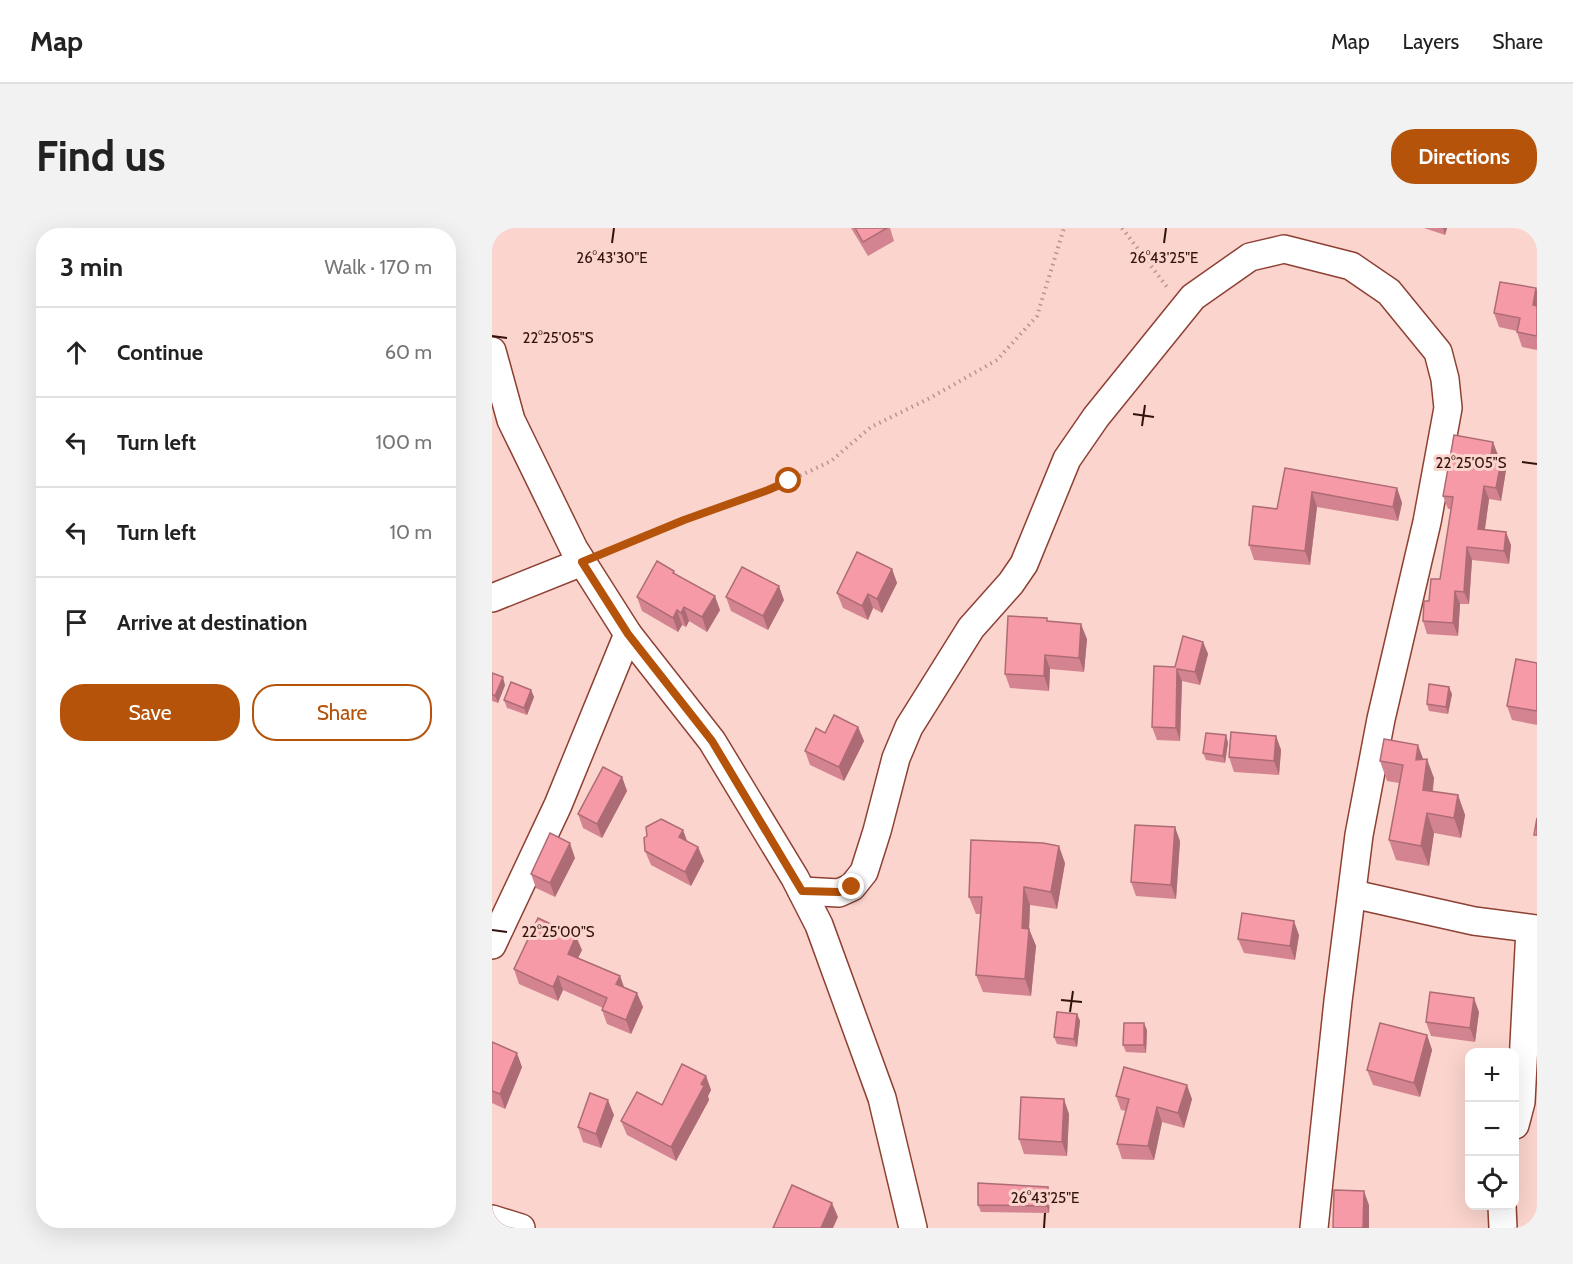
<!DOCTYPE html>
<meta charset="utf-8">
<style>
:root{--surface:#fff;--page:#f2f2f2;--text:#222;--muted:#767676;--line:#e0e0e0;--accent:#b45309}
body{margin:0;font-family:Cabin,sans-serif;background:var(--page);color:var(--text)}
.controls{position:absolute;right:18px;bottom:18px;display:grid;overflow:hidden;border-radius:12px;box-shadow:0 6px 24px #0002}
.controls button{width:54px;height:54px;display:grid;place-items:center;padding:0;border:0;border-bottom:2px solid var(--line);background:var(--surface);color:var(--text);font:30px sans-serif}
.stop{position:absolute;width:18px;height:18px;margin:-14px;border:4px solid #b45309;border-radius:50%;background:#fff}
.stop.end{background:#b45309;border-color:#fff;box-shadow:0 2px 6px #0008}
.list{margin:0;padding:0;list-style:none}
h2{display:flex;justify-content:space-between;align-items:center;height:78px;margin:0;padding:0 24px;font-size:26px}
h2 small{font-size:20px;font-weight:400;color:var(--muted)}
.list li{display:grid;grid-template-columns:39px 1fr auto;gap:18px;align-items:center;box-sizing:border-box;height:90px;padding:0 24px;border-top:2px solid var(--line)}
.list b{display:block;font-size:22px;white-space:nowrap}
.list em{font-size:20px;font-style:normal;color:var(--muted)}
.actions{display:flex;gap:12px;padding:18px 24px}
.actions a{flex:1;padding:14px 0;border:2px solid var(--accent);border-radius:24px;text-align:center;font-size:21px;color:var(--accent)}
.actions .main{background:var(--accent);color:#fff}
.icon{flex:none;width:33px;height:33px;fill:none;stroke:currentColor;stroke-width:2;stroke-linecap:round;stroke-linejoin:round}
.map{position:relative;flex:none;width:1045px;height:1000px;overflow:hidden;border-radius:24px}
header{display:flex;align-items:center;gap:36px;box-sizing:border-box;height:84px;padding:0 30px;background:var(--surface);border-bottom:2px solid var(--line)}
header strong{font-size:28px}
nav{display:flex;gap:33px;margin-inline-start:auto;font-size:21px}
.intro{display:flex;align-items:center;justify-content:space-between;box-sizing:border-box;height:144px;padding:0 36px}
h1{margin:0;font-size:42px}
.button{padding:15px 27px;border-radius:24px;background:var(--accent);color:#fff;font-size:21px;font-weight:700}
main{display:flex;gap:36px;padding:0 36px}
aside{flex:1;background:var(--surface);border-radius:24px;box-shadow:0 6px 24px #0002}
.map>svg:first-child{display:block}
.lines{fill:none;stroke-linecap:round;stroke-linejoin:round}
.street-casing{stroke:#8e4033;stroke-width:30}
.path{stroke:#b9958e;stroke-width:4;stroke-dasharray:1.5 4.5;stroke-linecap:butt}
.street{stroke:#fff;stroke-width:27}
.wall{fill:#d48490}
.shaded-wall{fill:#ad6c75}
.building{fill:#f79aa7;stroke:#ad6c75;stroke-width:1.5}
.route{stroke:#b45309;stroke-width:8}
.ticks{fill:none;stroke:#32120c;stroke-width:2}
.ticks-label{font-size:15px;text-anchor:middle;fill:#32120c;stroke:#fad4cd;stroke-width:6;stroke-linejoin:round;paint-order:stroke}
</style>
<header>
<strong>Map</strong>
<nav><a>Map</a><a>Layers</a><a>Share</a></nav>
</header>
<div class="intro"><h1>Find us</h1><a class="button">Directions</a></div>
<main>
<aside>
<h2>3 min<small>Walk · 170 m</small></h2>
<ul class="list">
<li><svg class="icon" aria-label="ahead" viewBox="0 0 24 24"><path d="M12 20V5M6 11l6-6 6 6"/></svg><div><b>Continue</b></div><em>60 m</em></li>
<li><svg class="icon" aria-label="left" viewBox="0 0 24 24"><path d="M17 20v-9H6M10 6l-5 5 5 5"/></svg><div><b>Turn left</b></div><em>100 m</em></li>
<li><svg class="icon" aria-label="left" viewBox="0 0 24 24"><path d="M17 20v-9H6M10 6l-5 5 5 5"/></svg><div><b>Turn left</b></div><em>10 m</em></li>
<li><svg class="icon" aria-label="arrive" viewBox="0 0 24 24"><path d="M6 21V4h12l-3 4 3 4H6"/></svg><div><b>Arrive at destination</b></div></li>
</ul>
<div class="actions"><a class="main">Save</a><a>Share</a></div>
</aside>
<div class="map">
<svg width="1045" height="1000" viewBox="0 0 1045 1000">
<rect width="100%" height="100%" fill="#fad4cd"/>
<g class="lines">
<g class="street-casing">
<g id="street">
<path d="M0,123L19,192L82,321L136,406L220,513L303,650L327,697L390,870L421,1000"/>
<path d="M0,370L90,334"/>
<path d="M310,663L347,665L360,659L372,644L385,603L404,530L417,499L479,400L519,355L532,336L575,231L604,189L701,69L758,29L792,21L859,38L897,64L946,124L953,151L956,180L935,294L889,491L867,607L846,773L822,1000"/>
<path d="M861,666L982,693L1045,701"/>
<path d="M0,717L66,577L136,406"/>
<path d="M1023,897L1029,874L1038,701"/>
<path d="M1010,978L1011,1000"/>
<path d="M0,991L29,1000"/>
</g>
</g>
<g class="path">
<path d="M630,0L675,59"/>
<path d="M113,325L192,292L276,263L339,233L379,199L438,170L505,132L545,88L572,0"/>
</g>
<use href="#street" class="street"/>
</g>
<g class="wall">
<path d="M359,0H398L402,13L376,28Z"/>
<path d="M932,0H955L953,7Z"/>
<path d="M1044,60L1045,63V122L1030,119L1025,104V103L1007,99L1002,85Z"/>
<path d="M1006,227L1014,242L1009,273L997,271L993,301L1019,317L1017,336L980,332L977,376H968L966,408L935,406L931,393L937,373L948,351L959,281H956L951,268Z"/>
<path d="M793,240L905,260L910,275L906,293L825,279L818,337L762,332L757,317L785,281Z"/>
<path d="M400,341L405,355L390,385L381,380L376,392L351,380L345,365Z"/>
<path d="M182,343L183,346L228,382L215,404L197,393L194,399L190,397L186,404L150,383L145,369Z"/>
<path d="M234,369L292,372L276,402L239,383Z"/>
<path d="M557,393L595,411L592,444L558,441L557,463L518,460L513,446Z"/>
<path d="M711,414L716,426L708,457L690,453L688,513L665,512L660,499L683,439Z"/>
<path d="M1045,435V497L1020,492L1015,478Z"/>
<path d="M0,445L13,457L6,475L0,473Z"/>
<path d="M39,462L42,469L35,487L15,480L12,472Z"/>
<path d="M960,466L956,486L937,483L935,476Z"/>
<path d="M366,499L372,513L352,553L318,537L313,523L333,505Z"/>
<path d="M734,507L736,515L733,535L714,532L711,525Z"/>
<path d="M784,508L789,522L787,547L742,544L737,529Z"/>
<path d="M932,531L942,550L941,563L966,567L973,587L969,610L942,605L937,638L904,632L897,612L907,555L895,553L888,533Z"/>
<path d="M130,549L135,563L110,610L91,600L86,586Z"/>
<path d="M191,602L195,613L206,619L212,633L199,658L159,637L153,623Z"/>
<path d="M688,613L684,671L644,668L639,654Z"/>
<path d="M83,630L63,669L44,660L39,646Z"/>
<path d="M573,635L565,681L538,677L537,701L544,718L539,768L491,764L484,747L489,686H484L477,669Z"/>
<path d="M807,707L803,732L752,725L746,711Z"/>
<path d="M90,722L86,730L128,748L132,759L145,765L151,779L139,806L115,796L110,782L111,780L71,762L66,773L27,756L22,741Z"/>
<path d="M987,784L983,814L939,808L934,794Z"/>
<path d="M585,786L588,793L585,819L565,816L562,809Z"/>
<path d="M655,802L654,825L634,824L631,817Z"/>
<path d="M935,807L940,822L928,869L881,857L875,842Z"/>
<path d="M0,814L30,839L13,881L0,875Z"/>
<path d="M214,848L219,862L216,868L217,872L184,933L135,907L129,893L170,877Z"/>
<path d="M624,868L700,871L692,900L670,894L662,932L630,931L625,916L634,883L629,882Z"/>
<path d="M577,886L575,928L532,926L527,911Z"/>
<path d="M122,887L109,920L91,914L86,899Z"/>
<path d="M556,959L558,966L557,985L489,984L486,977Z"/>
</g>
<g class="shaded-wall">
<path d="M951,0H955L953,7Z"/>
<path d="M1044,60L1045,63V88L1041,77Z"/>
<path d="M1001,214L1006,227L1004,239L999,227Z"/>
<path d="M1010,229L1014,242L1009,273L1004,260Z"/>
<path d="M992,258L997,271L991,314L986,301Z"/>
<path d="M905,260L910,275L906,293L901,279Z"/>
<path d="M820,264L825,279L818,337L813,323Z"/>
<path d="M1014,304L1019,317L1017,336L1012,323Z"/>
<path d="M975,319L980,332L977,376L972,364Z"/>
<path d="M400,341L405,355L390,385L385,371Z"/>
<path d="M287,358L292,372L276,402L271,388Z"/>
<path d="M963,363L968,376L966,408L961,395Z"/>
<path d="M376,366L381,380L376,392L370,378Z"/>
<path d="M223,368L228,382L215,404L210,389Z"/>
<path d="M192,379L197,393L194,399L189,385Z"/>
<path d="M185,382L190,397L186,404L181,390Z"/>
<path d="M589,396L595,411L592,444L587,430Z"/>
<path d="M711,414L716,426L708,457L703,444Z"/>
<path d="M553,427L558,441L557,463L552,448Z"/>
<path d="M685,441L690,453L688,513L684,500Z"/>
<path d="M11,449L13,457L6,475L3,468Z"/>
<path d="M957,459L960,466L956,486L954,479Z"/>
<path d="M39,462L42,469L35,487L32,480Z"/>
<path d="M366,499L372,513L352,553L347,539Z"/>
<path d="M734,507L736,515L733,535L731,528Z"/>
<path d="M784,508L789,522L787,547L782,533Z"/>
<path d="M926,517L933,536L924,532Z"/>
<path d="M935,531L942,550L938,581L931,562Z"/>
<path d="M130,549L135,563L110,610L105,596Z"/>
<path d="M966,567L973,587L969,610L962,590Z"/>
<path d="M935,585L942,605L937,638L929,618Z"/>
<path d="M683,599L688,613L684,671L679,657Z"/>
<path d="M191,602L196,616L187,609Z"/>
<path d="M78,615L83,630L63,669L58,655Z"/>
<path d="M567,618L573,635L565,681L559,664Z"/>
<path d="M206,619L212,633L199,658L193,644Z"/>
<path d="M532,659L538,677L537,702V701L544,718L539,768L533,751L530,700Z"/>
<path d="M802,693L807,707L803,732L798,718Z"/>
<path d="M84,708L90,722L81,740L76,726Z"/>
<path d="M66,748L71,762L66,773L61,759Z"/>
<path d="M128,748L133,762L124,756Z"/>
<path d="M145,765L151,779L139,806L134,792Z"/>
<path d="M982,770L987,784L983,814L978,800Z"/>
<path d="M585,786L588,793L585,819L582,811Z"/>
<path d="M652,795L655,802L654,825L652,817Z"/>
<path d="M935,807L940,822L928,869L922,855Z"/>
<path d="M25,825L30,839L13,881L8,866Z"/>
<path d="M214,848L219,862L216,868L217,872L184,933L179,919Z"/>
<path d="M695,857L700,871L692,900L686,885Z"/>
<path d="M572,871L577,886L575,928L570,914Z"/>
<path d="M116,872L122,887L109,920L104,906Z"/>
<path d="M665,879L670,894L662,932L656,918Z"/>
<path d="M556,959L558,966L557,985L555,978Z"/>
<path d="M872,963L877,977V1000H871Z"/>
<path d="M340,975L346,989L341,1000H329Z"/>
</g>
<g class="building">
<path d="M363,0H395L371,14Z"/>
<path d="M1008,54L1044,60L1041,77L1045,78V108L1025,104L1028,90L1002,85Z"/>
<path d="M962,207L1001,214L999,227L1010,229L1004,260L992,258L986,301L1014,304L1012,323L975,319L972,364L963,363L961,395L931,393L932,373H937L939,351H948L961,269L951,268Z"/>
<path d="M793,240L905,260L901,279L820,264L813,323L757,317L761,278L785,281Z"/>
<path d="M365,324L400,341L385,371L376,366L370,378L345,365Z"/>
<path d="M165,333L182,343L181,345L223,368L210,389L192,379L189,385L185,382L181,390L145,369Z"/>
<path d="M250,339L287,358L271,388L234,369Z"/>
<path d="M516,388L555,390V393L589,396L587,430L553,427L552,448L513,446Z"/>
<path d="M691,408L711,414L703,444L685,441L684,500L660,499L662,438L683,439Z"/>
<path d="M1024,431L1045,435V483L1015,478Z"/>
<path d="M0,445L11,449L3,468L0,466Z"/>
<path d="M19,454L39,462L32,480L12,472Z"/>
<path d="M937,456L957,459L954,479L935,476Z"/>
<path d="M342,487L366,499L347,539L313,523L324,500L333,505Z"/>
<path d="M739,504L784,508L782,533L737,529Z"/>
<path d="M714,505L734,507L731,528L711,525Z"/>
<path d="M892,511L926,517L924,532L935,531L931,562L966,567L962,590L935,585L929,618L897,612L911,537L888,533Z"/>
<path d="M111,539L130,549L105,596L86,586Z"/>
<path d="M1045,590V607H1042Z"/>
<path d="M169,591L191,602L187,609L206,619L193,644L153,623L152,610L155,608L154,599Z"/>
<path d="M643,597L683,599L679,657L639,654Z"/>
<path d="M58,605L78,615L58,655L39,646Z"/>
<path d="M479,612L551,615L567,618L559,664L532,659L530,700L537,701L533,751L484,747L490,669H477Z"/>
<path d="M750,685L802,693L798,718L746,711Z"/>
<path d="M46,690L84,708L76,726L128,748L124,756L145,765L134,792L110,782L115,770L66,748L61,759L22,741Z"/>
<path d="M938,764L982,770L978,800L934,794Z"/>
<path d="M565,784L585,786L582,811L562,809Z"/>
<path d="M632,795H652V817H631Z"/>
<path d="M888,795L935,807L922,855L875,842Z"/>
<path d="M0,814L25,825L8,866L0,863Z"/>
<path d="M190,836L214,848L209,856L212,858L179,919L129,893L145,864L170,877Z"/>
<path d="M632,839L695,857L686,885L665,879L656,918L625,916L637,871L624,868Z"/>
<path d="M98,865L116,872L104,906L86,899Z"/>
<path d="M529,869L572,871L570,914L527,911Z"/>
<path d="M486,955L556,959L555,978L486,977Z"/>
<path d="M300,957L340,975L329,1000H281Z"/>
<path d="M842,962L872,963L871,1000H841Z"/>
</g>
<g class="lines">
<path class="route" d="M297,253L276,262L192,292L90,334L136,406L220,513L310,663L347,664L360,659"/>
</g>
<path class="ticks" d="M120,15L122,0M672,15L674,0M0,108L15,110M641,186L662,189M650,198L653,177M1030,234L1045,236M0,702L15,704M569,772L590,774M578,784L581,763M552,1000L553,985"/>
<g class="ticks-label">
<text x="120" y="35">26°43'30"E</text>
<text x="672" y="35">26°43'25"E</text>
<text x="66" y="115">22°25'05"S</text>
<text x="979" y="240">22°25'05"S</text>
<text x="66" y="709">22°25'00"S</text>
<text x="553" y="975">26°43'25"E</text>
</g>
</svg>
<div class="controls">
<button>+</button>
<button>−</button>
<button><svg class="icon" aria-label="locate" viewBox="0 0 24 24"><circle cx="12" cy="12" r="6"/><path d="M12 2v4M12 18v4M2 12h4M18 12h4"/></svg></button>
</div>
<div class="stop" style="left:297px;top:253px"></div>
<div class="stop end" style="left:360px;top:659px"></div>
</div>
</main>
